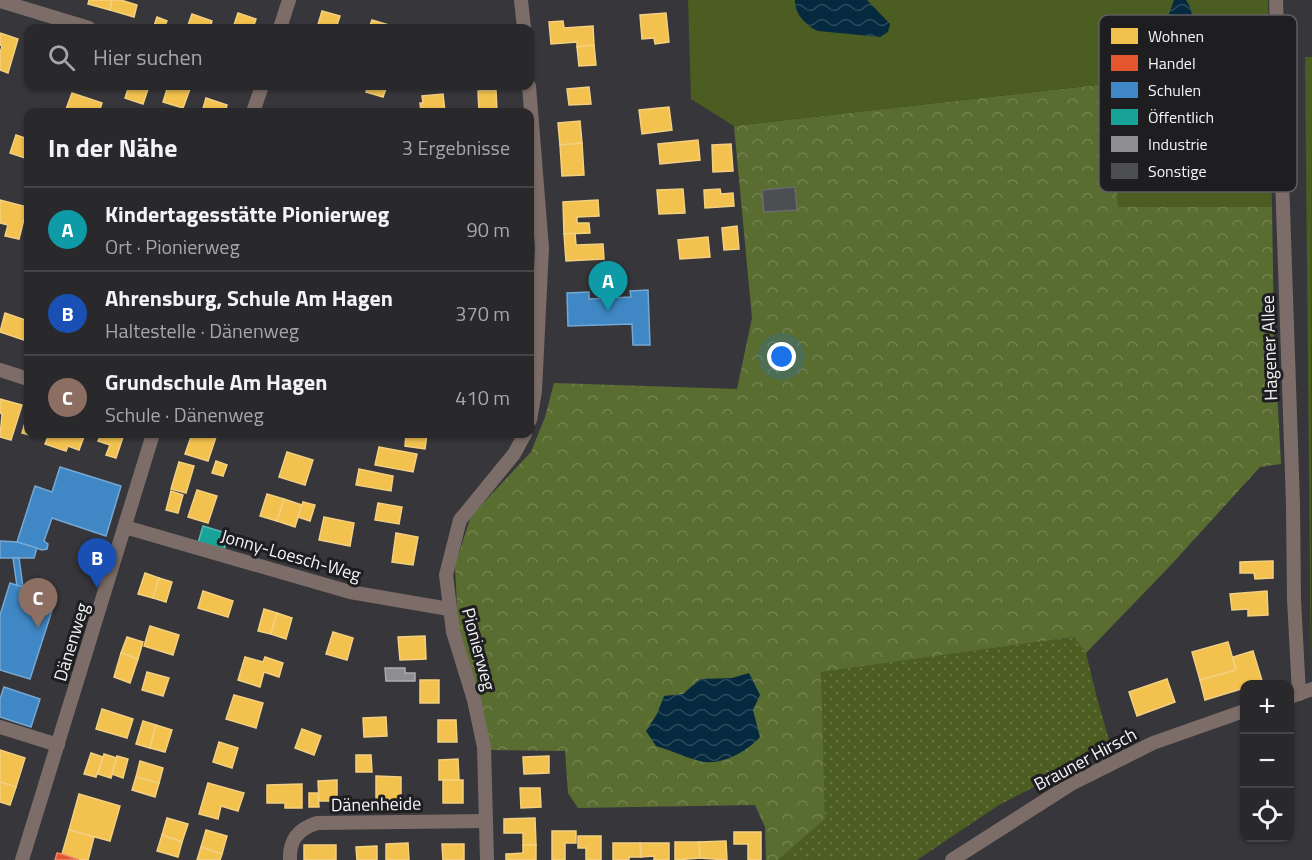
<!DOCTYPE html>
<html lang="de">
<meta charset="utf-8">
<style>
:root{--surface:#29292c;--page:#313134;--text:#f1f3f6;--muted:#a5a6a9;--line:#454548;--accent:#b2b2b6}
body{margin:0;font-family:"Titillium Web",sans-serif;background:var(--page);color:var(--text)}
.controls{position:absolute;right:18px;bottom:18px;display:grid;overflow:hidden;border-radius:12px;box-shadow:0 2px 4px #0004}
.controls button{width:54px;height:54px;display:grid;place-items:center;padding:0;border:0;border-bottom:2px solid var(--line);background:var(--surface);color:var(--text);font:30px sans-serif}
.you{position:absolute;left:782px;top:357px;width:21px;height:21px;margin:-15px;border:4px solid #fff;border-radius:50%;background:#1a73e8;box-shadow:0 0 0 9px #1a73e833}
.badge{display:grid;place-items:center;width:39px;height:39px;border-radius:50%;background:var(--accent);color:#fff;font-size:20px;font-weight:700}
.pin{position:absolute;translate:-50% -50px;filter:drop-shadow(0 2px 3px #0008)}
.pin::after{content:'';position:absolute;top:32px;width:21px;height:18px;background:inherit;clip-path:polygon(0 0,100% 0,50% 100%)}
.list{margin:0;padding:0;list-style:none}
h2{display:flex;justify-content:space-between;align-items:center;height:78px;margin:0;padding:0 24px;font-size:26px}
h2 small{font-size:20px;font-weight:400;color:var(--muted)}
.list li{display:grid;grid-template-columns:39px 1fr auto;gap:18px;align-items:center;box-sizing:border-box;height:84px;padding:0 24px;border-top:2px solid var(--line)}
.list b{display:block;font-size:22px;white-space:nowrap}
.list p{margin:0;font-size:20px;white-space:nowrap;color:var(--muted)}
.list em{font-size:20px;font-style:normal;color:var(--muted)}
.icon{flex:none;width:33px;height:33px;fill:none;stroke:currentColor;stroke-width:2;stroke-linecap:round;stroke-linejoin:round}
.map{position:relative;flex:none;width:1312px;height:860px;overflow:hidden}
.search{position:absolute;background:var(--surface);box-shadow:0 2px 4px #0004;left:24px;top:24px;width:510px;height:66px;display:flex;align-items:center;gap:15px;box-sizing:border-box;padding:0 21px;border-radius:12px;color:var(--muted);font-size:22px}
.panel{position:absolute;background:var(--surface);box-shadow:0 2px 4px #0004;left:24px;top:108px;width:510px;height:330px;border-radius:12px}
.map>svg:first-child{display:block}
.grass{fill:url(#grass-dots)}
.forest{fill:url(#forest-crowns)}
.green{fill:#4c5d21}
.water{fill:url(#water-waves)}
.homes{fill:#f2c14e;stroke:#f3d081;stroke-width:1.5}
.shops{fill:#e4572e;stroke:#e9866b;stroke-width:1.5}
.schools{fill:#3f88c5;stroke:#75a8d4;stroke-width:1.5}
.public{fill:#17a398;stroke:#59bbb5;stroke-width:1.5}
.industry{fill:#8d8d92;stroke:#acacb1;stroke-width:1.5}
.building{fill:#4d4e51;stroke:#6a6a6d;stroke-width:1.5}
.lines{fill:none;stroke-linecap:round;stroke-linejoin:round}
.minor{stroke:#7d6d68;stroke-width:14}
.labels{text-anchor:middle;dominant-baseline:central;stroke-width:6;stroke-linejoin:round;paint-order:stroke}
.street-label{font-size:18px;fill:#f4f4f8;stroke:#1e1e21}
.key{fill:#1e1e21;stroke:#5e5e62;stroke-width:1.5}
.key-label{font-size:16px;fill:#f4f4f8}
</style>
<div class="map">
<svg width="1312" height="860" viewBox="0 0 1312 860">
<defs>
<pattern id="grass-dots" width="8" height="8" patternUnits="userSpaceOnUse" patternTransform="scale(1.5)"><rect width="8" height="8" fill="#4c5d21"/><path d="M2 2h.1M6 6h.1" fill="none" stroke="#667542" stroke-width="1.8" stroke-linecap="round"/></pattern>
<pattern id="forest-crowns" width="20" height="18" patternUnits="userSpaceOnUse" patternTransform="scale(1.5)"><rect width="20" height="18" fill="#5a6d31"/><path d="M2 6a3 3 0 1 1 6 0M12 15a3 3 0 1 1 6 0" fill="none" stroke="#728250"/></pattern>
<pattern id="water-waves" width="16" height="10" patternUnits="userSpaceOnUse" patternTransform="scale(1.5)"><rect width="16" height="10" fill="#052a3f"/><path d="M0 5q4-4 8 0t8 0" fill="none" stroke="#2a4a5c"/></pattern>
</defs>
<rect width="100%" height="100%" fill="#37373b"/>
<path class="grass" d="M1074,637L1086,653L1097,698L1111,747L999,805L917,860H778L825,819L820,672Z"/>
<path class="forest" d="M1114,83L1118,207H1272L1274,334L1281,464L1260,467L1169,567L1086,653L1074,637L821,672L825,819L778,860H766L765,827L755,805L578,808L568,793L565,751L490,750L458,627L455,565L471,516L531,452L545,417L554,383L737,389L752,318L734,126Z"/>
<g class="green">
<path d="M688,0H1268L1272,207H1118L1114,83L734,126L691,99Z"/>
<path d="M1305,57H1312L1311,676Z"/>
</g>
<g class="water">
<path d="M795,0H867L890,24L888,32L880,37L818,31C806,26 794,13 795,0Z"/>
<path d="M1174,0H1186C1197,17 1191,26 1182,42L1171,43C1163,26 1168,17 1174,0Z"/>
<path d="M749,673L760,695L753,710L760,737C745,753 718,768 696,760C682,756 670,750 656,746L646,731L657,714L664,696L683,694L700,679L732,678Z"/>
</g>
<g class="homes">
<path d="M89,0H112L110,10L88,4Z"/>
<path d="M112,0H121L137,5L134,17L110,10Z"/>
<path d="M322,11L340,16L336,28H317Z"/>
<path d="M238,13L256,19L253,28H233Z"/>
<path d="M666,13L669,42L655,44L654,38L642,39L640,15Z"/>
<path d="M192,14L212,21L210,28H187Z"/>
<path d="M157,17L167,21L164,28L154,26Z"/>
<path d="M372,20L396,27L395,28H369Z"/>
<path d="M563,21L564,28L593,26L594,45L577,47V42L551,44L549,22Z"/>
<path d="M0,33L18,39L8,73L0,70V53L2,46L0,45Z"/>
<path d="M594,45L596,65L579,66L577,47Z"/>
<path d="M129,86H149L143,104L125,98Z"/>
<path d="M168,86H191L183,108L163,102Z"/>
<path d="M368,86H387L383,97L366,92Z"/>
<path d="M589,87L591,104L569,105L567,89Z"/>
<path d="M496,90L497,112H479L478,91Z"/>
<path d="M72,93L102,103L99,112H65Z"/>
<path d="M443,94L445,112H421L420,103H423L422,96Z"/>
<path d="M206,98L227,105L225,112H202Z"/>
<path d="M669,107L672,130L642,134L639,110Z"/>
<path d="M580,121L582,143L560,145L558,123Z"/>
<path d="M16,135L28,139V159L10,153Z"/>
<path d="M698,140L700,160L660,164L658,144Z"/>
<path d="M582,143L584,175L562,176L560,145Z"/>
<path d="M731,144L733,171L713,172L712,145Z"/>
<path d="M683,189L685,213L659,214L657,190Z"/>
<path d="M720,189L721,194L733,193L734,206L705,208L704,190Z"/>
<path d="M0,200L27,207L19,239L5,236L8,225L0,223Z"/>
<path d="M598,200L599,216L577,217V223H589L590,233L564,234L563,202Z"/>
<path d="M737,226L739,249L724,250L722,228Z"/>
<path d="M575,233L576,245L603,244L604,259L566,261L564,234Z"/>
<path d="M708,237L710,257L680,259L678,240Z"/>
<path d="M5,313L28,321L24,340L0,332Z"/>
<path d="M0,399L22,405L11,440L0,437L2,414L0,413Z"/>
<path d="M28,413V434H38L36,437L22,433Z"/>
<path d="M49,434H85L79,450L68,446L66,451L45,444Z"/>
<path d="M101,434H124L116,458L106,455L110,445L98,441Z"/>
<path d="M192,434H217L208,461L185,454Z"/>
<path d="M406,434H427L425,449L405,446Z"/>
<path d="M379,447L417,454L413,472L375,465Z"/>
<path d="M287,452L313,460L305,485L279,477Z"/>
<path d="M216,461L227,465L223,476L212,473Z"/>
<path d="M179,462L194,466L186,493L171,489Z"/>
<path d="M359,469L393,476L391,491L356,485Z"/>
<path d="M197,490L217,496L208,523L188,517Z"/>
<path d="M171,491L183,495L178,513L166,510Z"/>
<path d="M267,494L284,499L277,521L260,516Z"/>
<path d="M284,499L302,505L295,527L277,521Z"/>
<path d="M303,502L315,505L310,521L298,517Z"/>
<path d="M378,503L402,507L399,524L375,520Z"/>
<path d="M324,517L354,523L350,546L319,540Z"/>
<path d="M396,533L418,537L413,565L392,562Z"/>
<path d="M1273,561V578L1255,579L1254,573H1240V562Z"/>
<path d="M145,573L159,578L153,598L138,594Z"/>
<path d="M159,578L172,582L166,602L153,598Z"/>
<path d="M203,591L233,601L228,617L198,608Z"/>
<path d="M1267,591L1268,615L1248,616V609L1232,610L1230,594Z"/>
<path d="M264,609L277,613L271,634L258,631Z"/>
<path d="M277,613L292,618L286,639L271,634Z"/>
<path d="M150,626L179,635L173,655L144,646Z"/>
<path d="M333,632L353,638L347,660L326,654Z"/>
<path d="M425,636L426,659L400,660L398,637Z"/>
<path d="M127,637L143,642L138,659L121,653Z"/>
<path d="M1228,642L1236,670L1200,680L1192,652Z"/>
<path d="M1253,651L1263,684H1244V692H1242L1241,689L1205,700L1200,680L1236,670L1233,657Z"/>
<path d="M121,653L138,659L130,683L114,677Z"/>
<path d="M245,657L263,662L265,657L283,663L279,677L264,672L260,687L238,680Z"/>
<path d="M147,672L169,678L163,696L142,690Z"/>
<path d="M1167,679L1175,702L1137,716L1129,692Z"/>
<rect x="420" y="680" width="19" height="23"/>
<path d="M234,695L263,703L256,728L226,719Z"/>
<path d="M102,709L133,719L127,738L96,729Z"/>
<path d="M386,717L387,736L364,737L363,718Z"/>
<path d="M438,720H456L457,742H438Z"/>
<path d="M143,721L156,725L150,748L136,744Z"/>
<path d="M156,725L172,730L165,752L150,748Z"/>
<path d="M302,729L321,736L314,755L295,748Z"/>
<path d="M219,742L238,748L232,768L213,762Z"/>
<path d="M0,750L25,758L16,787L0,782Z"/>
<path d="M91,753L103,757L96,777L84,774Z"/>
<path d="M104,754L117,758L111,778L98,774Z"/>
<path d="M356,755H371L372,772H356Z"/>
<path d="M117,756L128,759L123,778L112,774Z"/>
<path d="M549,756V773L524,774L523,757Z"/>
<path d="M458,759L459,780H439V760Z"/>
<path d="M140,761L163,768L159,783L136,777Z"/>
<path d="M376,776L401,777V803L376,802Z"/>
<path d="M136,777L159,783L155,797L132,790Z"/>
<path d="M337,780V801H319L318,781Z"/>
<rect x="443" y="780" width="20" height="23"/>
<path d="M0,782L16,787L10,805L0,802Z"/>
<path d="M208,783L244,793L238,811L221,806L218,819L199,814Z"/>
<path d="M302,784V808H285V803H267V785Z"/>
<path d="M520,788H540L541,807L521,808Z"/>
<path d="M309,793H318L319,807H309Z"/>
<path d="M79,794L120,806L110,841L69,830Z"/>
<path d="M167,818L188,824L182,842L162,835Z"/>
<path d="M535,818L536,845H523V833H504V819Z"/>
<path d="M69,830L94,837L88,860H79L62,854Z"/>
<path d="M206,830L227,836L222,854L201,847Z"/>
<path d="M552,831H576V843H565V860H552Z"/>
<path d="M734,832H761V860H748V844H734Z"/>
<path d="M162,835L182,842L178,857L157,851Z"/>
<path d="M578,836H601V860H586V848H578Z"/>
<path d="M726,841L727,860L700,858L699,842Z"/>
<path d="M675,842H699L700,858L675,860Z"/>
<path d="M408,843L409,860H386V844Z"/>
<path d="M613,843H640L641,857H629V860H613Z"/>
<path d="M640,843H669V860H654V856L641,857Z"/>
<path d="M442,844H464V860H443Z"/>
<rect x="304" y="845" width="32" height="15"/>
<path d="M523,845H536V860H506V854L523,853Z"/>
<path d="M377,846V860H357L356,847Z"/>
<path d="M201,847L222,854L220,860H197Z"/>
</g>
<path class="shops" d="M57,853L62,854L79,860H55Z"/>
<g class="schools">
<path d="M648,290L650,345H633L632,324L568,326L567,293L589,292V299L631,297L630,291Z"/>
<path d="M60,467L121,486L106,536L52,518L44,541L48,544L47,549L42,550L17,542L35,486L52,492Z"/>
<path d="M0,541L17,542L37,548L34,558H0Z"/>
<path d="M13,558H19L23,587L17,586Z"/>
<path d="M10,583L56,598L30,679L0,670V615Z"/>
<path d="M4,687L40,699L31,727L0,717V699Z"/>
</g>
<path class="public" d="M203,526L229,534L224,550L198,543Z"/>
<path class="industry" d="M385,668H405V673H415V681H386Z"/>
<path class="building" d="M795,187L797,210L764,212L762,190Z"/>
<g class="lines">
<g class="minor">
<path d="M521,0L524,28"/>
<path d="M1276,0L1293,504L1294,599L1299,694"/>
<path d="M0,1L89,28"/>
<path d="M280,28L289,0"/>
<path d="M529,86L542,248L535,391L530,420"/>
<path d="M253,112L262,86"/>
<path d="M0,370L28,379"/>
<path d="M125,527L350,592L449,609"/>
<path d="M1290,697L1312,689"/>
<path d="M0,727L58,745"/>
<path d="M22,860L153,434"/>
<path d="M290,860C289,840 298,829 317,823L486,821"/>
<path d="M487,860L484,747L474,700L453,632L446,575L460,520L514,454L525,434"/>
<path d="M952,860L1071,784L1153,743L1244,711"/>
</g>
</g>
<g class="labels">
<g class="street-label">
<text transform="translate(1269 348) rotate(-92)">Hagener Allee</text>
<text transform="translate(291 555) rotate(16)">Jonny-Loesch-Weg</text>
<text transform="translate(71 642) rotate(-73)">Dänenweg</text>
<text transform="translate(479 649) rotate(75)">Pionierweg</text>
<text transform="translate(1085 759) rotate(-28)">Brauner Hirsch</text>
<text transform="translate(376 804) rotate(-1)">Dänenheide</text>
</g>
</g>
<rect x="1099" y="15" width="198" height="177" rx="9" class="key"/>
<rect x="1111" y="28" width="27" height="16" fill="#f2c14e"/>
<rect x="1111" y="55" width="27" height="16" fill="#e4572e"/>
<rect x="1111" y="82" width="27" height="16" fill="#3f88c5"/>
<rect x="1111" y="109" width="27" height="16" fill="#17a398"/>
<rect x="1111" y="136" width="27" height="16" fill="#8d8d92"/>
<rect x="1111" y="163" width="27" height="16" fill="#4d4e51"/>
<g class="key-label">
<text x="1148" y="42">Wohnen</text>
<text x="1148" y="69">Handel</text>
<text x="1148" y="96">Schulen</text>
<text x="1148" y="123">Öffentlich</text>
<text x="1148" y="150">Industrie</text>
<text x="1148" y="177">Sonstige</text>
</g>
</svg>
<div class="controls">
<button>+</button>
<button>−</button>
<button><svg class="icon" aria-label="locate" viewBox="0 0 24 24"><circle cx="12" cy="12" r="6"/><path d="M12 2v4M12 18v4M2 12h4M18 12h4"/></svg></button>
</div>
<div class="you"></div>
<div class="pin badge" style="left:608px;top:311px;background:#0f9aa8">A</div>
<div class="pin badge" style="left:97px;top:588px;background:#1a4fb4">B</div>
<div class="pin badge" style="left:38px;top:628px;background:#8d6e63">C</div>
<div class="search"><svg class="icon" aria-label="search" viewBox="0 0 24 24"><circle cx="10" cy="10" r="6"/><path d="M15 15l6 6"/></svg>Hier suchen</div>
<section class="panel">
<h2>In der Nähe<small>3 Ergebnisse</small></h2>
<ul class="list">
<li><span class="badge" style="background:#0f9aa8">A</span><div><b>Kindertagesstätte Pionierweg</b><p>Ort · Pionierweg</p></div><em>90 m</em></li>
<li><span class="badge" style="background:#1a4fb4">B</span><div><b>Ahrensburg, Schule Am Hagen</b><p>Haltestelle · Dänenweg</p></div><em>370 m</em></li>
<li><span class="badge" style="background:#8d6e63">C</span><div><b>Grundschule Am Hagen</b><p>Schule · Dänenweg</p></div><em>410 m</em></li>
</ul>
</section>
</div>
